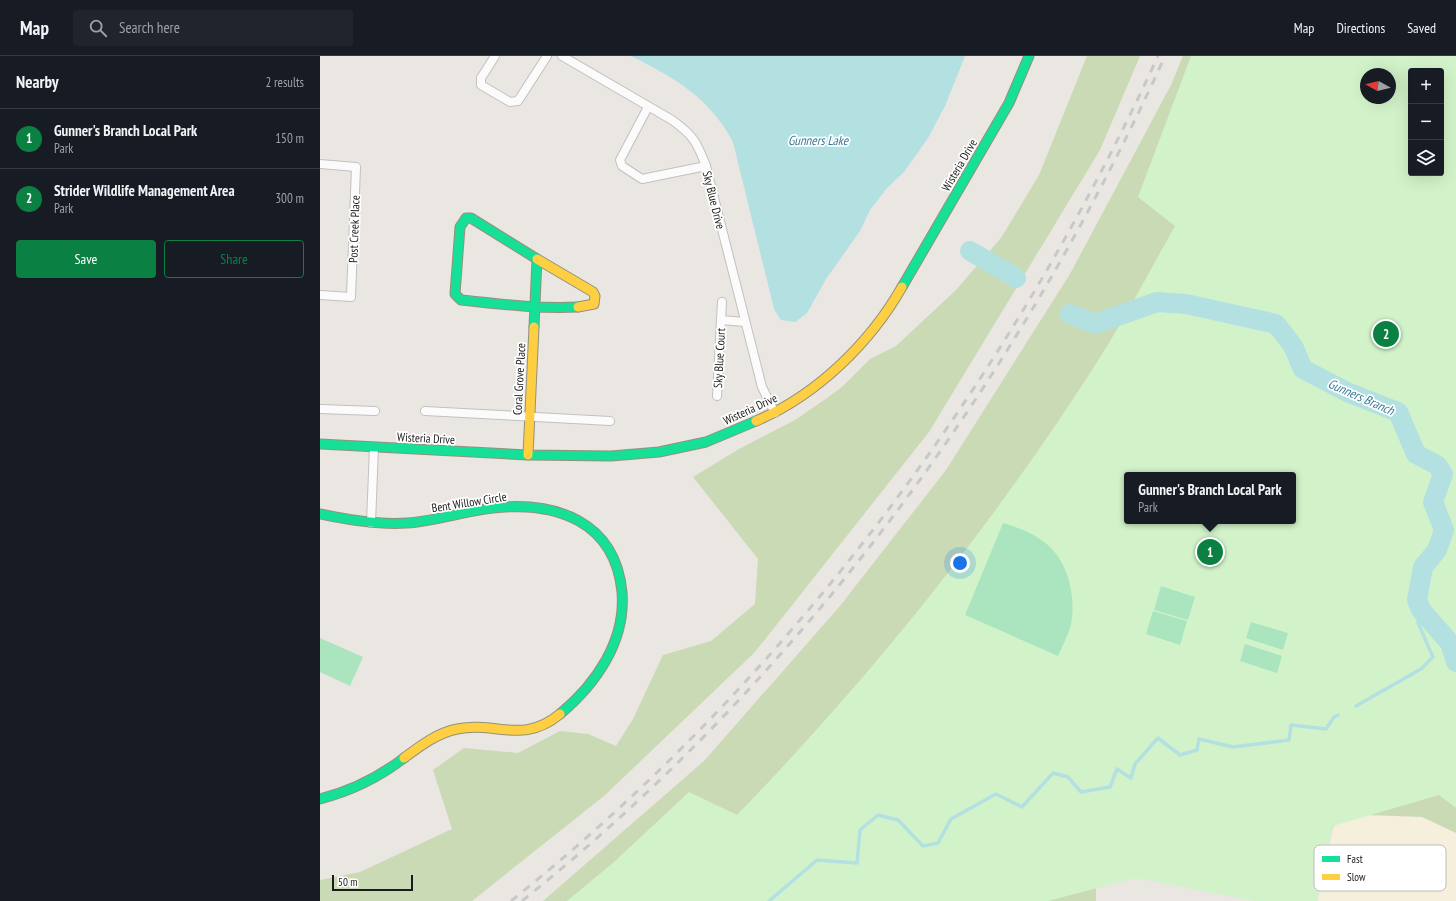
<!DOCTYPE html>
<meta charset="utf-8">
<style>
:root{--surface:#171b24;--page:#20242c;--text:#f1f3f6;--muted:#9ea1a6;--line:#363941;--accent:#0b8043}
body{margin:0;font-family:"PT Sans Narrow",sans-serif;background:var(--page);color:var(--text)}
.controls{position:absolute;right:12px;top:12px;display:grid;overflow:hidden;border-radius:4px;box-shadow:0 4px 16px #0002}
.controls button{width:36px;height:36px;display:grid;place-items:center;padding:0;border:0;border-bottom:1px solid var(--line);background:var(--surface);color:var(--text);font:20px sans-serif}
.compass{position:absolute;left:1040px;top:12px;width:36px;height:36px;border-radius:50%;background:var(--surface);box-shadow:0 4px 16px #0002;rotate:278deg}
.scale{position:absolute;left:12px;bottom:10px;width:81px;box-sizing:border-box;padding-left:4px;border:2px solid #1b1b1b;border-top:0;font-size:11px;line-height:14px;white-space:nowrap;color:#1b1b1b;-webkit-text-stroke:3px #fff;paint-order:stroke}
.you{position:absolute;left:640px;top:507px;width:14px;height:14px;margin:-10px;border:3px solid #fff;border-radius:50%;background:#1a73e8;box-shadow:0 0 0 6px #1a73e833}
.badge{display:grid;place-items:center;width:26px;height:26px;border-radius:50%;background:var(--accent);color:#fff;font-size:13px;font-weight:700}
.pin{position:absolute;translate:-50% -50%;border:2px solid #fff;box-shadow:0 1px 4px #0006}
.popup{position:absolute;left:804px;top:416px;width:172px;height:52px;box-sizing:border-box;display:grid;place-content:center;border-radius:4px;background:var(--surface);filter:drop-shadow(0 1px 3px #0005);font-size:13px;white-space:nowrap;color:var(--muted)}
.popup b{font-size:15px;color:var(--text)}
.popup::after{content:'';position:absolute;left:50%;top:100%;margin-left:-8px;border:8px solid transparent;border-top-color:var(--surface)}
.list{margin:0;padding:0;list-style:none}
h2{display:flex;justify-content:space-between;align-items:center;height:52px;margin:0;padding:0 16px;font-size:17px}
h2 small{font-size:13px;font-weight:400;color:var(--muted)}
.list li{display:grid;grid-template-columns:26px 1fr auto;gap:12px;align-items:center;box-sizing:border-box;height:60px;padding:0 16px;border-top:1px solid var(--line)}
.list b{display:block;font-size:15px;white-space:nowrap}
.list p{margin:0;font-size:13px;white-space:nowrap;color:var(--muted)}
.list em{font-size:13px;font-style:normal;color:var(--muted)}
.actions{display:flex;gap:8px;padding:12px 16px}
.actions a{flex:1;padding:9px 0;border:1px solid var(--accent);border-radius:4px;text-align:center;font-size:14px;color:var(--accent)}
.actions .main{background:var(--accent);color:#fff}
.icon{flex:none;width:22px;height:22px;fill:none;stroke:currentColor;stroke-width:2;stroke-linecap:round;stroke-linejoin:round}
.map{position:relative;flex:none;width:1136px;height:845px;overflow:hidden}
header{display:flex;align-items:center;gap:24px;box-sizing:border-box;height:56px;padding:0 20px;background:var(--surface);border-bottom:1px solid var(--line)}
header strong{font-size:19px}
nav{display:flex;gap:22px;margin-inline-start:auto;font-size:14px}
.search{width:280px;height:36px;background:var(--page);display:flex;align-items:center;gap:10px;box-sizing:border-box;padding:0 14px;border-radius:4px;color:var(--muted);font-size:15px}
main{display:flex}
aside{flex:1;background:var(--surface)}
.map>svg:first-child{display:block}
.education{fill:#f6efdc}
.forest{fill:#cadab5;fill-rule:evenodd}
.park{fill:#d2f3ca;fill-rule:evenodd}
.pitch{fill:#aae5c0}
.water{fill:#b3e0e1}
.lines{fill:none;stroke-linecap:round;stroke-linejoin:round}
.stream{stroke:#b3e0e1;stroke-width:3.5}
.river{stroke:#b3e0e1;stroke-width:20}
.street-casing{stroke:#c2c1bf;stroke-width:10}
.fast-casing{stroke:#94917b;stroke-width:11}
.slow-casing{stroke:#94917b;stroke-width:11}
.street{stroke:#fcfbfb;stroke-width:8}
.fast{stroke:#16e098;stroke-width:9}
.slow{stroke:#ffcf43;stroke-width:9}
.rail{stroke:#c9c8c8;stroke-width:3;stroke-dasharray:8 8;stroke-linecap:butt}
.labels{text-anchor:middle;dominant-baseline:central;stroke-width:3.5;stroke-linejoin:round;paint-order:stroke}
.street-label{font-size:12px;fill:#1b1b1b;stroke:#fff}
.water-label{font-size:13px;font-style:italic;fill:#397b99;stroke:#fff}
.key{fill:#fff;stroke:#bbb;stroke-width:1}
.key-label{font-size:11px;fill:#1b1b1b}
</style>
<header>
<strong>Map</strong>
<div class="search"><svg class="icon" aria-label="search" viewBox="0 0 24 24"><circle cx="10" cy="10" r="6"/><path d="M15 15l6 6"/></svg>Search here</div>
<nav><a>Map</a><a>Directions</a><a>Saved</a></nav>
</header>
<main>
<aside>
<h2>Nearby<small>2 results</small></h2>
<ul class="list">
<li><span class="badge">1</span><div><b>Gunner's Branch Local Park</b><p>Park</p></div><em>150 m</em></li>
<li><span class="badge">2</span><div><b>Strider Wildlife Management Area</b><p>Park</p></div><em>300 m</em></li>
</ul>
<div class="actions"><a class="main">Save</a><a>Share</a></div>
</aside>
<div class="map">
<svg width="1136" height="845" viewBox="0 0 1136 845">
<rect width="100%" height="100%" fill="#eae6e2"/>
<path class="education" d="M1120,739L1136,751V845H998L1014,769Z"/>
<g class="forest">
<path d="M767,0H820L780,94L609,376L435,596L284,740L152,845H0V824L40,816L132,773L113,714L144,692L198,697L240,675L268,678L296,690L313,663L343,599L391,585L435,548L438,503L373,421L419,393L475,364L507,342L523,330L550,303L576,290L636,234L681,182L719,119Z"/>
<path d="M863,0H1136V777L1102,761L1019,758L982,842L885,817L846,781L776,806V845H223L384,705L520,550L626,414L750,218L851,29ZM1091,15H1121V117H1091ZM1046,18H1070V42H1046ZM835,279L896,301L933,336L1003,340L1033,364L1051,436L1083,462L1077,499L1083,571L1050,577L1038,548L994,529L980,601L961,640L895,607L844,589L801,555L762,594L687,566L651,570L641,549L647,503L695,440H744L800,452L812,492L868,527L893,559L913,532L954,514L986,513L989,451L973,438V465H807V419H949L867,352L820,339Z"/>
</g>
<path class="park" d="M871,0H1136V752L1119,739L1013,770L997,845H934L815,822L728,845H247L294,806L369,736L417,759C549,623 669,474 772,314C802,268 828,218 855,170L818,141ZM1091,15H1121V117H1091ZM1046,18H1070V42H1046ZM807,419H973V465H807Z"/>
<g class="pitch">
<path d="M683,467C718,477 742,492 750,529C753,544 754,557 750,572C747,581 742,591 738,600L645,559Z"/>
<path d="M841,530L875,541L868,564L834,554Z"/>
<path d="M833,555L867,565L860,589L826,578Z"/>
<path d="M931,566L968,577L963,594L926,582Z"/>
<path d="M0,582L43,601L30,630L0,616Z"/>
<path d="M925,588L962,600L957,617L920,605Z"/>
</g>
<path class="water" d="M311,0H645L625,50L608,82L584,116L567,132L550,154L540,175L506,223L487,257L475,266L461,264L454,253L413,86C389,41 355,22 311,0Z"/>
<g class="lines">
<g class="stream">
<path d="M1036,650L1101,613L1113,601L1098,567L1101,554"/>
<path d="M449,845L497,804L537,807L540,774L558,759L578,764L603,790L618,787L631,763L676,738L702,751L733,717L748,721L761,736L790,731L797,713L811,722L815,708L838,682L860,699L877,694L879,683L913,691L969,684L971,669L1006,673L1014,661L1018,659"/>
</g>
<g class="river">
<path d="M650,195L696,222"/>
<path d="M750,258L775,268L837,246L866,248L956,268L973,290L983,313L1027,336L1078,356L1096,398L1117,409L1123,418L1113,446L1124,474L1117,494L1103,511L1097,544L1101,554L1130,587L1136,606"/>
</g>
<g class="street-casing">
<g id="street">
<path d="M175,0L161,22V29L190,46L198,45L227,0"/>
<path d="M242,0L352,64C373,79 377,86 386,110L442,331L455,357"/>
<path d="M328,51L300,104L302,110L322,123L386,110"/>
<path d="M0,108L36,111L31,241L0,239"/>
<path d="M401,264L402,246"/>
<path d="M397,340L401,264L425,266"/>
<path d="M0,353L55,355"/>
<path d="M105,355L290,365"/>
<path d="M51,467L54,391"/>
</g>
</g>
<g class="fast-casing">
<g id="fast">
<path d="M582,231L689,47L709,0"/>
<path d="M214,271C215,249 216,226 217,203L151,162H146L140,171L135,238L141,244C179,248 219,253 258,251"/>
<path d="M0,388L208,399L291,400L339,396L386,386L436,365"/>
<path d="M0,458C28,464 58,469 87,467C116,465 144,455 173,452C236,445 295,465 302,536C306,585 276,628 240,658"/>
<path d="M0,743C31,735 58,722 84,702"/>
</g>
</g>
<g class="slow-casing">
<g id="slow">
<path d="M217,203L273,236L275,240L274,248L258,251"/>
<path d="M436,365C497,339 550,287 582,231"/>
<path d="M208,399L214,271"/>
<path d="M84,702C100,690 117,677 137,673C178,665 202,689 240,658"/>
</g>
</g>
<use href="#street" class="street"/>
<use href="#fast" class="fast"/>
<use href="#slow" class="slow"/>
<g class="rail">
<path d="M191,845C471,621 688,325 838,0"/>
<path d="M202,845C481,622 698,324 845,0"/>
</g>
</g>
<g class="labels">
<g class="street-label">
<text transform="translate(639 109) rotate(-60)">Wisteria Drive</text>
<text transform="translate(394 144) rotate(76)">Sky Blue Drive</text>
<text transform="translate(34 173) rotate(-88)">Post Creek Place</text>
<text transform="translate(399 302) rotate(-87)">Sky Blue Court</text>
<text transform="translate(199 323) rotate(-87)">Coral Grove Place</text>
<text transform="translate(430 353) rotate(-25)">Wisteria Drive</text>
<text transform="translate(106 382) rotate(3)">Wisteria Drive</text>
<text transform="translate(149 446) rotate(-9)">Bent Willow Circle</text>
</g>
<g class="water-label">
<text x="498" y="84">Gunners Lake</text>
<text transform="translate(1041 341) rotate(24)">Gunners Branch</text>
</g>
</g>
<rect x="994" y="789" width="132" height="46" rx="6" class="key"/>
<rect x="1002" y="800" width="18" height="6" fill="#16e098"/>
<rect x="1002" y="818" width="18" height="6" fill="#ffcf43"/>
<g class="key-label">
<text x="1027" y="807">Fast</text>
<text x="1027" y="825">Slow</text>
</g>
</svg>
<div class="controls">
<button>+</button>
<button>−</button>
<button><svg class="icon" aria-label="layers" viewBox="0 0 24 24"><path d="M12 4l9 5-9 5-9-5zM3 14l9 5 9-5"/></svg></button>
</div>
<svg class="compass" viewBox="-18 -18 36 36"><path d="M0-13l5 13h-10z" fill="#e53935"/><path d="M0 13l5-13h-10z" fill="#9ea1a6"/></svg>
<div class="scale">50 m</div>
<div class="you"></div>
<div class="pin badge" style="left:890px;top:496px">1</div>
<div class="popup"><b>Gunner's Branch Local Park</b>Park</div>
<div class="pin badge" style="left:1066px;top:278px">2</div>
</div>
</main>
